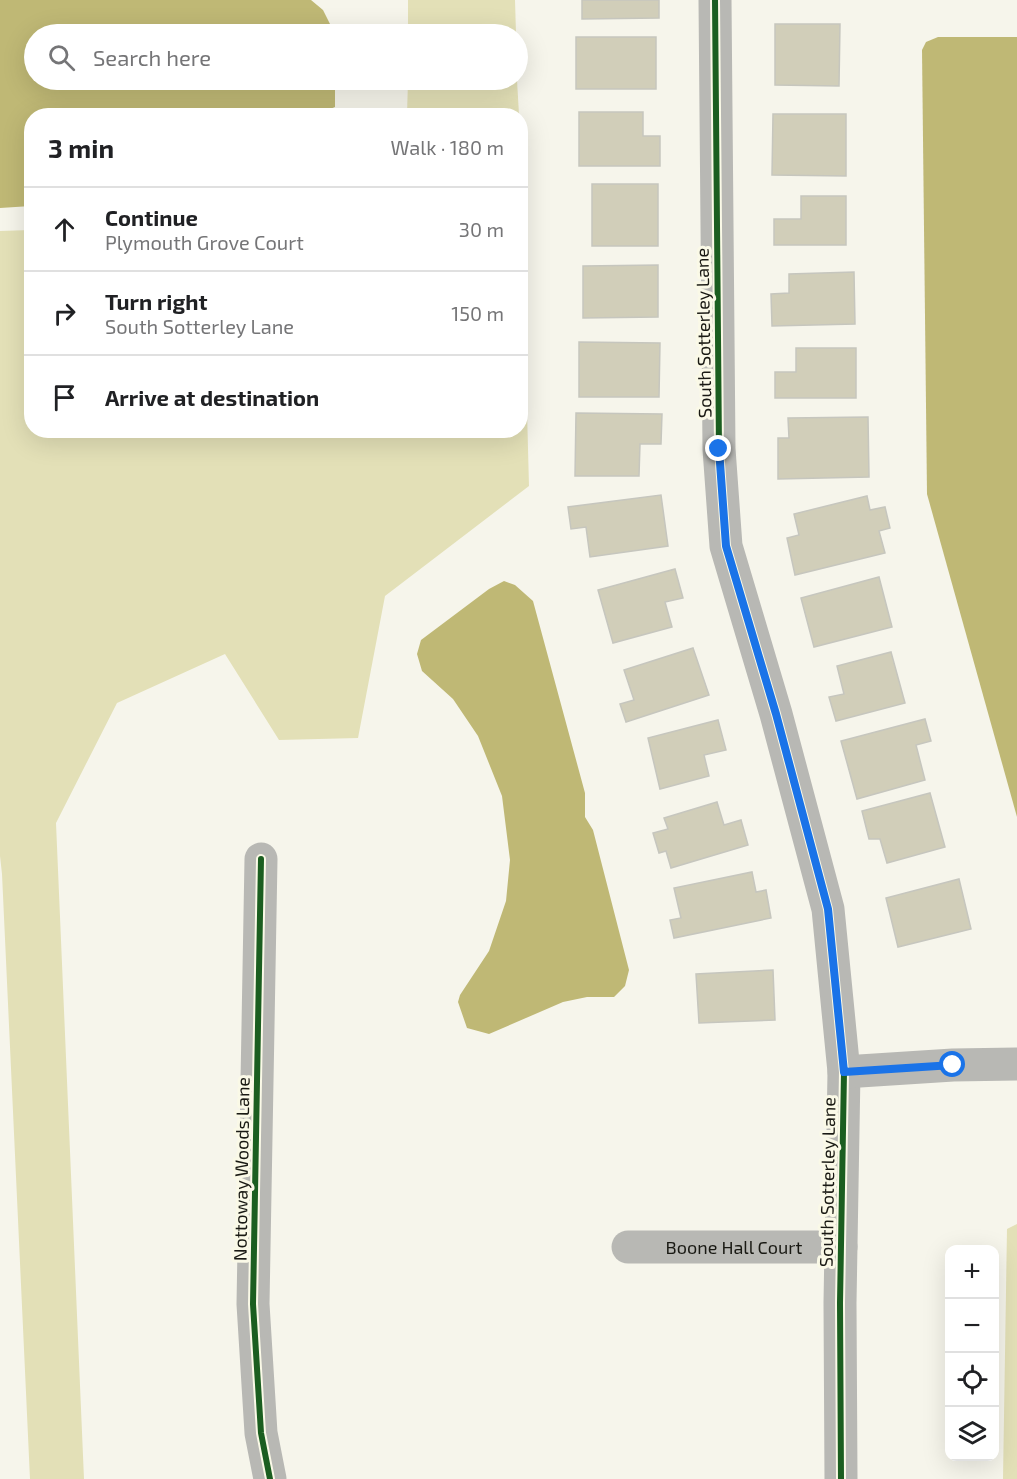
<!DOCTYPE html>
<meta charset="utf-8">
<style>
:root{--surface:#fff;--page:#f6f6f6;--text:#202124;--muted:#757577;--line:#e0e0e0}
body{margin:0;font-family:"Exo 2",sans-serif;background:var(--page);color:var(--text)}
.controls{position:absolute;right:18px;bottom:18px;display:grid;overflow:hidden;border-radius:12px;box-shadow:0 6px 24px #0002}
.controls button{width:54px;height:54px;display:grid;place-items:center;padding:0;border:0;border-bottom:2px solid var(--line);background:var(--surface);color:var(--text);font:30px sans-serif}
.stop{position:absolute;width:18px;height:18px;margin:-14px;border:4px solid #1a73e8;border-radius:50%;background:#fff}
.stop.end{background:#1a73e8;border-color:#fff;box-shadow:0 2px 6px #0008}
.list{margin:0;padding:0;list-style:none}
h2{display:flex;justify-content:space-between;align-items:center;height:78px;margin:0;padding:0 24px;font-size:26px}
h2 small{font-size:20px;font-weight:400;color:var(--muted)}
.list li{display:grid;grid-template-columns:39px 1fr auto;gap:18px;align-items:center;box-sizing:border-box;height:84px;padding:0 24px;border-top:2px solid var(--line)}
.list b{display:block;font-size:22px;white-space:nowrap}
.list p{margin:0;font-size:20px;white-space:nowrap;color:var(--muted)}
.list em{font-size:20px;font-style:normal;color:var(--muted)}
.icon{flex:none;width:33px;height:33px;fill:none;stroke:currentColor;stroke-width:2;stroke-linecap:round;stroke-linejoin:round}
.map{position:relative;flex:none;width:1017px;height:1479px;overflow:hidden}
.search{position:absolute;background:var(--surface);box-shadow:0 6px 24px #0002;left:24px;top:24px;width:504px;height:66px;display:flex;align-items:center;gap:15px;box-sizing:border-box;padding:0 21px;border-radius:33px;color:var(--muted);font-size:22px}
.panel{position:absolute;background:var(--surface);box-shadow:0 6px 24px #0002;left:24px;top:108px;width:504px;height:330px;border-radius:24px}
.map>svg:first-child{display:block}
.green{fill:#e3e0b7}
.water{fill:#bfb875}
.building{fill:#d1ceb9;stroke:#c6c6be;stroke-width:1.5}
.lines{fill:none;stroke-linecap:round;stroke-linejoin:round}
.minor{stroke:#b8b8b4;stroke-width:33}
.cycleway-casing{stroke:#faf9e7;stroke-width:10}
.cycleway{stroke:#1b5e20;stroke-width:6}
.route{stroke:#1a73e8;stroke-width:8}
.labels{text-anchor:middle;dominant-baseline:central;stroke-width:6;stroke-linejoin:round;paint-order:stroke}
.street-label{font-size:18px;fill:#191913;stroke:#faf9e7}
</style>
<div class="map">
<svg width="1017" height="1479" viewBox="0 0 1017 1479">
<rect width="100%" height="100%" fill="#f6f5eb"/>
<g class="green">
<path d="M408,0H515L516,34H408Z"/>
<path d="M408,80H517L519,115H407Z"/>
<path d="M521,182L529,486L385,596L358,738L279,740L225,654L117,703L56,823L84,1479H30L2,874L0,856V231L31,230L32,430H520Z"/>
<path d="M1017,1224V1479H1003L1007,1229Z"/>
</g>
<g class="water">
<path d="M0,0H311L323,10L335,34H34V80H335V107L313,116H32L31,206L0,208Z"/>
<path d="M938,37H1017V817L927,494L922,50L926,42Z"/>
<path d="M504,581L515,585L533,601L585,793V817L593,830L629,970L625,986L614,997H587L563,1002L489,1034L467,1028L458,1002L460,995L489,951L506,901L510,860L502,796L478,736L453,699L422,671L417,654L421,640L489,589Z"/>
</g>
<g class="building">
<path d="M582,0H659V18L582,19Z"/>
<path d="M775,24H840L839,86L775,85Z"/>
<rect x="576" y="37" width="80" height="52"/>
<path d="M579,112H643V136H660V166H579Z"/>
<path d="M773,114H846V176L772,175Z"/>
<rect x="592" y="184" width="66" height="62"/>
<path d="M801,196H846V245H774V219H801Z"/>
<path d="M658,265V317L583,318V266Z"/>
<path d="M854,272L855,324L772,326L771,294L789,293V274Z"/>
<path d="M579,342L660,343L659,397H579Z"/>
<path d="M796,348H856V398H775V372H796Z"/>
<path d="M576,413L662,414L661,444H640L639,476H575Z"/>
<path d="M868,417L869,477L778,479V438H789L788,418Z"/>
<path d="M661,495L668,546L590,557L586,527L571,529L568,507Z"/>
<path d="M867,496L870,510L885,507L890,528L879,531L885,553L795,575L787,538L799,535L794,514Z"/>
<path d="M675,569L683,598L665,602L672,627L613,643L598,590Z"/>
<path d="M879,577L892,627L814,647L801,598Z"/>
<path d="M693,648L709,695L626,722L620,704L634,700L624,670Z"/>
<path d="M891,652L905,703L836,721L829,697L844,694L837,666Z"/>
<path d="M925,719L931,741L916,745L925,780L857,799L841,741Z"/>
<path d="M718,720L726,750L704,755L709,776L660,789L648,738Z"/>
<path d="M930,793L945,847L887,863L880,839H869L862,811Z"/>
<path d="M717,802L724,825L741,820L748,845L671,868L666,851L659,853L653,833L668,829L664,818Z"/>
<path d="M752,872L756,892L766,890L771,918L674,938L670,920L681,918L674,888Z"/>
<path d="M959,879L971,929L898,947L886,898Z"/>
<path d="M773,970L775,1020L699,1023L696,974Z"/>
</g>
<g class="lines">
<g class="minor">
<path d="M715,0L719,449L726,546L776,714L828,909L844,1072L840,1303L841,1479"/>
<path d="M261,859L253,1304L261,1433L270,1479"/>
<path d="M844,1072L953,1065L1017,1064"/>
<path id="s1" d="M628,1247H841"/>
</g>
<g class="cycleway-casing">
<g id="cycleway">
<path d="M715,0L719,449L726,546L776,714L828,909L844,1072L840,1303L841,1479"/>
<path d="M261,859L253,1304L261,1433L270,1479"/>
</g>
</g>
<use href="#cycleway" class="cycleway"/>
</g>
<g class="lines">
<path class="route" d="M719,449L726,546L776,714L828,909L844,1072L953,1065"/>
</g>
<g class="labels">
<g class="street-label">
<text transform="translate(703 333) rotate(-91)">South Sotterley Lane</text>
<text transform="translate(241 1169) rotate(-89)">Nottoway Woods Lane</text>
<text transform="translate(827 1182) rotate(-89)">South Sotterley Lane</text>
<text stroke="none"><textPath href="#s1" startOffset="106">Boone Hall Court</textPath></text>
</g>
</g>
</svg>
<div class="controls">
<button>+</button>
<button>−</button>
<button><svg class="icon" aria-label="locate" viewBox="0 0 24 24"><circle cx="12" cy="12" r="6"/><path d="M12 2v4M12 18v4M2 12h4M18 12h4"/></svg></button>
<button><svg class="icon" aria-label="layers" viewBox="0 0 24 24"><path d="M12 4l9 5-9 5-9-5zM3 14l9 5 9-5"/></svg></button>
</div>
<div class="stop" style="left:953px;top:1065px"></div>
<div class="stop end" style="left:719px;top:449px"></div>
<div class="search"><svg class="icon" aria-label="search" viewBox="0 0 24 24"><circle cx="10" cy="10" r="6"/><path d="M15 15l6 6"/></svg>Search here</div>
<section class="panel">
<h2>3 min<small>Walk · 180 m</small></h2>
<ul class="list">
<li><svg class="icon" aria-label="ahead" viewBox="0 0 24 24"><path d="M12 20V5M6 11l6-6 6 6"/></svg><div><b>Continue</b><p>Plymouth Grove Court</p></div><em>30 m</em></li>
<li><svg class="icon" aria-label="right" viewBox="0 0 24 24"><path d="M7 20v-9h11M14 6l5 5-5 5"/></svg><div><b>Turn right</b><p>South Sotterley Lane</p></div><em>150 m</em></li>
<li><svg class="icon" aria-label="arrive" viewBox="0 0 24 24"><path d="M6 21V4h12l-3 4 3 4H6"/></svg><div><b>Arrive at destination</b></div></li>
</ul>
</section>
</div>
